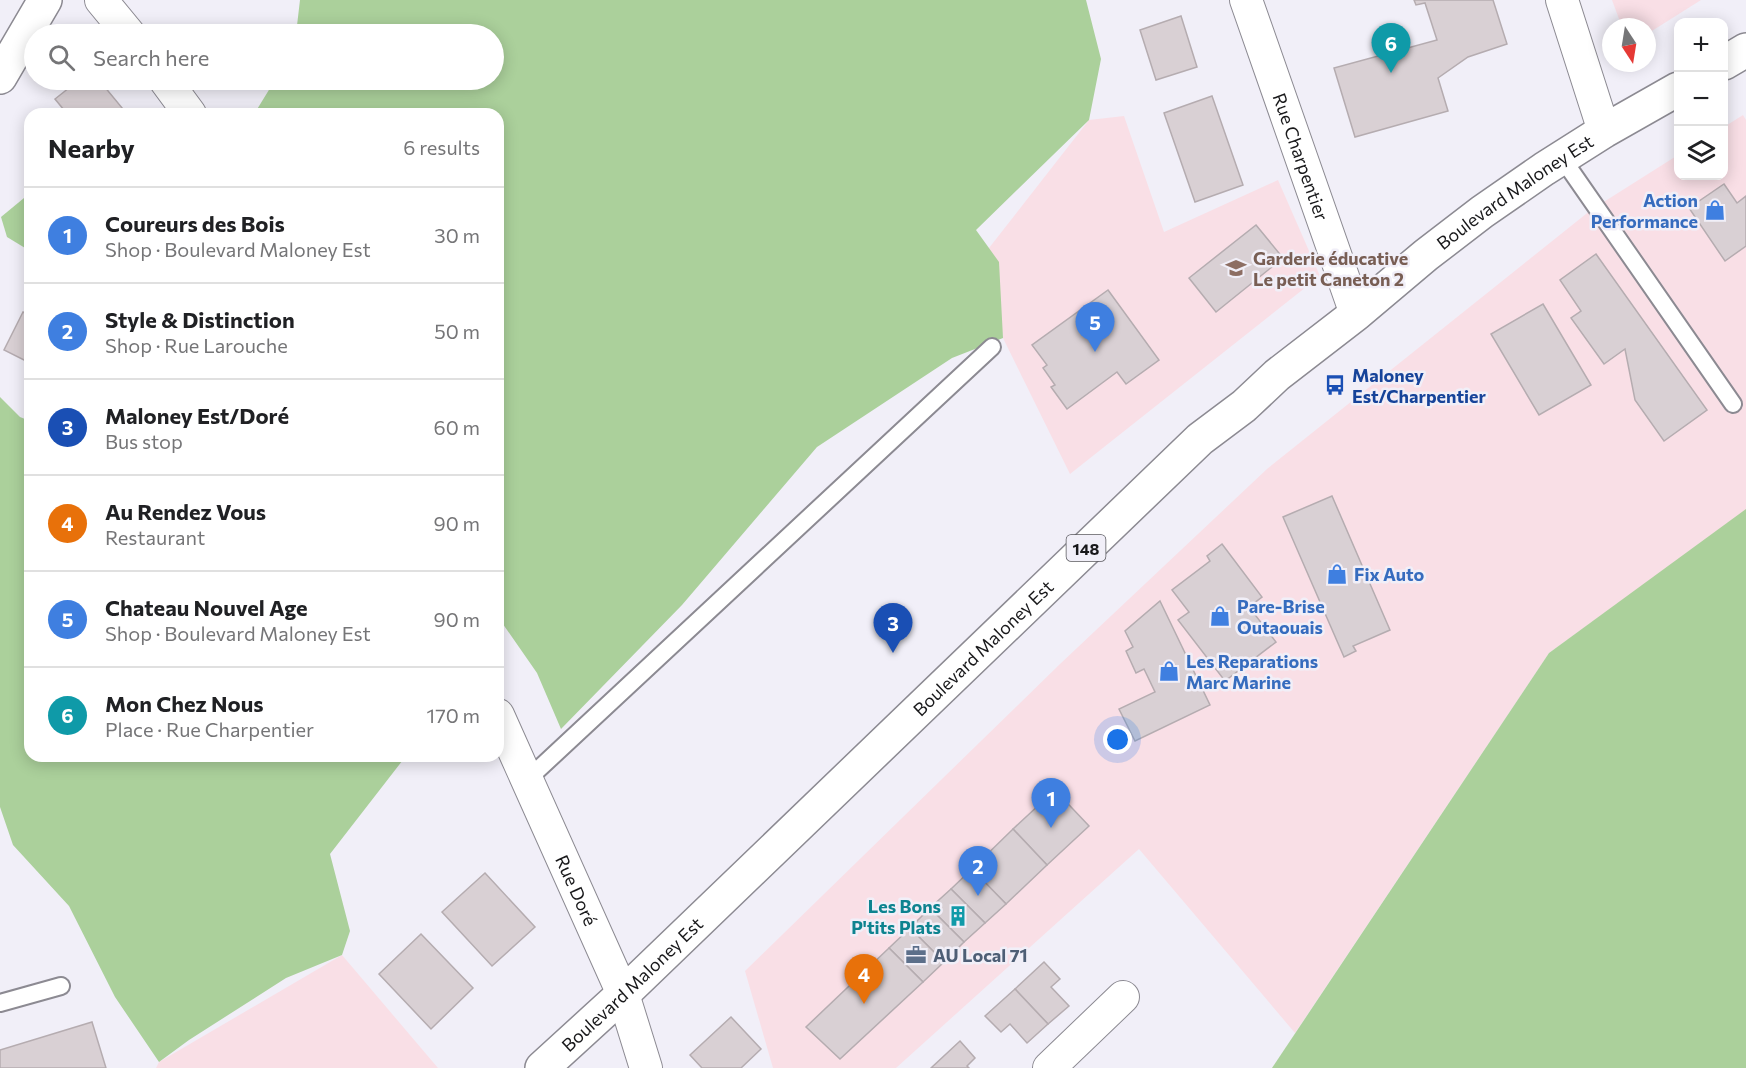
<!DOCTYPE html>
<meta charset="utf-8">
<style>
:root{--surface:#fff;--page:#f2f2f2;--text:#202124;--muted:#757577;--line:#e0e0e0;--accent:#ea580c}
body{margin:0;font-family:Commissioner,sans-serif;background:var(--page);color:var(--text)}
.controls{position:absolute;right:18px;top:18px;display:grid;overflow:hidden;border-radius:12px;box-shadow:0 3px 15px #0003}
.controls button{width:54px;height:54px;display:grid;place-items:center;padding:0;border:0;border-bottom:2px solid var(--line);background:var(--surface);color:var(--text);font:30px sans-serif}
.compass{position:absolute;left:1602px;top:18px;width:54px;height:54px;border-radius:50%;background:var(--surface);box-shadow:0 3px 15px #0003;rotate:168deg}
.you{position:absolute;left:1118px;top:740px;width:21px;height:21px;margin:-15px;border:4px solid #fff;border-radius:50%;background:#1a73e8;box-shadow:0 0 0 9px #1a73e833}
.badge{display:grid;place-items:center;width:39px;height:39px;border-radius:50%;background:var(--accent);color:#fff;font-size:20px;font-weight:700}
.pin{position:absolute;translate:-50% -50px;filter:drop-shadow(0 2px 3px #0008)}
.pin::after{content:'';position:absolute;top:32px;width:21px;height:18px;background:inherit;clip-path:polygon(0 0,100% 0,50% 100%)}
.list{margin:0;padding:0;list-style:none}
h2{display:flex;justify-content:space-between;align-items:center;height:78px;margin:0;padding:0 24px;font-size:26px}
h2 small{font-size:20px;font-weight:400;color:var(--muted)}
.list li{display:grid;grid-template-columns:39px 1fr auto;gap:18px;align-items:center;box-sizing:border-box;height:96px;padding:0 24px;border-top:2px solid var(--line)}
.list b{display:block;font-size:22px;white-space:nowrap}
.list p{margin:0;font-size:20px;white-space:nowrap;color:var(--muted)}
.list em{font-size:20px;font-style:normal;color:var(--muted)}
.icon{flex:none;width:33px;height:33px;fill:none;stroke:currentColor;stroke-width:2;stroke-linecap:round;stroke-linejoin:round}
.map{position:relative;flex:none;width:1746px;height:1068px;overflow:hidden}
.search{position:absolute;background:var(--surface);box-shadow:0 3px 15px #0003;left:24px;top:24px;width:480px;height:66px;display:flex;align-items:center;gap:15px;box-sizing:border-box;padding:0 21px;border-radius:33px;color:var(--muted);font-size:22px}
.panel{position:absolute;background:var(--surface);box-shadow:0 3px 15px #0003;left:24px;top:108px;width:480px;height:654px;border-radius:18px}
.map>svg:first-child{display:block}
.commercial{fill:#f9dfe6}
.forest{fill:#abd09b}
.building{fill:#d9d0d4;stroke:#b5acb0;stroke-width:1.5}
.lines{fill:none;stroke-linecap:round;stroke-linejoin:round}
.service-casing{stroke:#8c8a92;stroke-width:20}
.minor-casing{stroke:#8c8a92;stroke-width:34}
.tertiary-casing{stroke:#8c8a92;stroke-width:36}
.primary-casing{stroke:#8c8a92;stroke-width:36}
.service{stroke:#fff;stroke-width:16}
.minor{stroke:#fff;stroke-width:32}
.tertiary{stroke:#fff;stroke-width:33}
.primary{stroke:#fff;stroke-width:33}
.labels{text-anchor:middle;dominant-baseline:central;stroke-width:5;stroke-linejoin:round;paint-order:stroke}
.shield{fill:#f1eff8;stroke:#59585d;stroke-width:1.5}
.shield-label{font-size:16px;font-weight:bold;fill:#18181a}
.street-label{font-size:18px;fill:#18181a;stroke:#f1eff8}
.shop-label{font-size:18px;font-weight:bold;fill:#366cbe;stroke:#f1eff8;text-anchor:start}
.education-label{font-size:18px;font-weight:bold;fill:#785e54;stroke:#f1eff8;text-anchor:start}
.transit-label{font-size:18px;font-weight:bold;fill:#164399;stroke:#f1eff8;text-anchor:start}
.culture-label{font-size:18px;font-weight:bold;fill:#0d838f;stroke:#f1eff8;text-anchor:end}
.service-label{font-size:18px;font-weight:bold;fill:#4e5e75;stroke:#f1eff8;text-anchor:start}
</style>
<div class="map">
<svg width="1746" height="1068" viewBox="0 0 1746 1068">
<rect width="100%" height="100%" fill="#f1eff8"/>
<g class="commercial">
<path d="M1612,0H1701L1647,34V27H1622Z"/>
<path d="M1743,115L1746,120V511L1549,653L1295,1033L1139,849L896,1068H773L745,971L1060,664L1267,469L1591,210L1678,155V176H1724V127Z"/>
<path d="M1124,116L1164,232L1278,180L1320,276L1070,474L1003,338L989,248L1089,120Z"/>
<path d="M342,955L438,1068H156L159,1062Z"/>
</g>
<g class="forest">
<path d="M300,0H1086L1101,59L1089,120L976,230L999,262L1003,338L952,358L817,447L682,605L561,729L537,673L498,617V114H256V111L275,80H494V34H296Z"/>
<path d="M24,198H30V251L7,237L1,217Z"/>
<path d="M0,397L20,417L30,421V756H406L330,854L350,931L342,955L286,978L189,1040L159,1062L115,997L69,906L13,845L0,807Z"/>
<path d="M1746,509V1068H1272L1549,653Z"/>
</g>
<g class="building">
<path d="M1414,0H1493L1507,44L1468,57L1438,78L1448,111L1355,137L1334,68L1437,40L1425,3L1416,5Z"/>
<path d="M1181,16L1197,67L1156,80L1140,30Z"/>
<path d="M79,80H99L127,114L129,112L131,114H60L64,110L55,99Z"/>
<path d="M1212,96L1243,185L1195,202L1164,113Z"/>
<path d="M1724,184L1737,203L1746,196V246L1725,261L1689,208Z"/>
<path d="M1256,225L1283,258L1216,312L1189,278Z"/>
<path d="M1596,254L1707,410L1664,441L1635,400L1625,349L1604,364L1571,318L1581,311L1560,280Z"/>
<path d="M1108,290L1159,360L1126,384L1117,372L1067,409L1051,387L1055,385L1043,368L1047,365L1032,345Z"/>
<path d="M1543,304L1591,385L1539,415L1491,334Z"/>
<path d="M23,312L30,316V363L4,350Z"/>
<path d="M1332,496L1390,630L1353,646L1356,651L1344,657L1283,517Z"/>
<path d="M1222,544L1262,597L1249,607L1276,642L1225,681L1178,620L1189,612L1172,590L1210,561L1207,556Z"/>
<path d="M1160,601L1210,705L1135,741L1119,709L1155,692L1144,669L1136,673L1126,651L1133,647L1125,631Z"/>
<path d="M1055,790L1089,826L1047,865L1013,829Z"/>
<path d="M1013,829L1047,865L1006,904L972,869Z"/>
<path d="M972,869L1006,904L985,923L951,889Z"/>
<path d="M485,873L535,927L492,966L442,912Z"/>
<path d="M951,889L985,923L964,942L930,908Z"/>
<path d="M930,908L964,942L944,962L910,928Z"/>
<path d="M910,928L944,962L923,982L889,948Z"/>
<path d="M421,934L473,988L431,1029L379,974Z"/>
<path d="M889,948L923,982L840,1059L806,1027Z"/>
<path d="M1044,962L1060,979L1051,987L1069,1006L1048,1024L1015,989Z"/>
<path d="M1015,989L1048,1024L1027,1043L1010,1024L1001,1032L985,1016Z"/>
<path d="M731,1017L761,1049L741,1068H702L690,1055Z"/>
<path d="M92,1022L106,1068H0V1050Z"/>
<path d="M960,1041L975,1058L967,1066L969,1068H931Z"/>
</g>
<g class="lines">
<g class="service-casing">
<g id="service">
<path d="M1562,158L1733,404"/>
<path d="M528,779L992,347"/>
<path d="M0,1003L61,986"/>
</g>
</g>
<g class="minor-casing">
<g id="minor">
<path d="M101,0L129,34"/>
<path id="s1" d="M1246,0L1356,314"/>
<path d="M1562,0L1604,131"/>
<path d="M165,80L190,114"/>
<path id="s2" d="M498,715L623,994L646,1068"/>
<path d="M1049,1068L1123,997"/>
</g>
</g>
<g class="tertiary-casing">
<path id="tertiary" d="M0,77L45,0"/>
</g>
<g class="primary-casing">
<g id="primary">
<path d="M1724,63L1746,50"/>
<path id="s3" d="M542,1068L623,994L1200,439L1244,406L1277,375L1356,314L1426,255L1482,212L1544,169L1604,131L1678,89"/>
</g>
</g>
<use href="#service" class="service"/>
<use href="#minor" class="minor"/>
<use href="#tertiary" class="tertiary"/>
<use href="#primary" class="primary"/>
</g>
<defs>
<g id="shop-bare" transform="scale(1.62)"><path d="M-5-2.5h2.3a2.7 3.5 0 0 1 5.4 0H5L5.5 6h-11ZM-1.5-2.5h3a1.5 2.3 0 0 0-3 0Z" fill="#3f7fe0" stroke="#f1eff8" stroke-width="2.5" paint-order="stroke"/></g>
<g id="school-bare" transform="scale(1.62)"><path d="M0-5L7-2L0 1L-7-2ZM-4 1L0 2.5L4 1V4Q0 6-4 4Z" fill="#8d6e63" stroke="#f1eff8" stroke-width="2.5" paint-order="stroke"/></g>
<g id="bus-bare" transform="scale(1.62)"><path d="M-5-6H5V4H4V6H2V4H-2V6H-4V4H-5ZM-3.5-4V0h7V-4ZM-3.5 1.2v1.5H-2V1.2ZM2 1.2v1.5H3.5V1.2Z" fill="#1a4fb4" stroke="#f1eff8" stroke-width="2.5" paint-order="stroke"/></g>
<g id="building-bare" transform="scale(1.62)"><path d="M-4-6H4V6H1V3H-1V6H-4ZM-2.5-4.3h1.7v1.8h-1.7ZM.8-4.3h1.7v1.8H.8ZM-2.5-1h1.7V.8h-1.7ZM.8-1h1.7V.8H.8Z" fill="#0f9aa8" stroke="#f1eff8" stroke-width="2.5" paint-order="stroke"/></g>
<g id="office-bare" transform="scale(1.62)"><path d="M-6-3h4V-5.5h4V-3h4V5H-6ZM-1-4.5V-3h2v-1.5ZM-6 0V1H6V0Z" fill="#5c6f8a" stroke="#f1eff8" stroke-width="2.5" paint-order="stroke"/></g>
</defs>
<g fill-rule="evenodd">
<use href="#shop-bare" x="1715" y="210"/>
<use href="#school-bare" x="1236" y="268"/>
<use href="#bus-bare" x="1335" y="385"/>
<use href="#shop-bare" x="1337" y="574"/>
<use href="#shop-bare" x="1220" y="616"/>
<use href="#shop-bare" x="1169" y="671"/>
<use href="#building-bare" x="958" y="916"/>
<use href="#office-bare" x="916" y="955"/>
</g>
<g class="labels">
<rect class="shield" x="1066.5" y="535" width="39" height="26" rx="4.5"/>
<g class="shield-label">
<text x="1086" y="548">148</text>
</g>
<g class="street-label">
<text stroke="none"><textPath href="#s1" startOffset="166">Rue Charpentier</textPath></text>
<text stroke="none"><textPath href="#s3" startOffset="1311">Boulevard Maloney Est</textPath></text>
<text stroke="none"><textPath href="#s3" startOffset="609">Boulevard Maloney Est</textPath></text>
<text stroke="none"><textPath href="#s2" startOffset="192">Rue Doré</textPath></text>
<text stroke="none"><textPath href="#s3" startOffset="123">Boulevard Maloney Est</textPath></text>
</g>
<g class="shop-label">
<text x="1698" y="200" text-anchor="end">Action<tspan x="1698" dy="21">Performance</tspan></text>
<text x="1354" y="574">Fix Auto</text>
<text x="1237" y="606">Pare-Brise<tspan x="1237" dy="21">Outaouais</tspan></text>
<text x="1186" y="661">Les Reparations<tspan x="1186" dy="21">Marc Marine</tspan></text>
</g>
<g class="education-label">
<text x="1253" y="258">Garderie éducative<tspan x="1253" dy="21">Le petit Caneton 2</tspan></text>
</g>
<g class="transit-label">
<text x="1352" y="375">Maloney<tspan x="1352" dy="21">Est/Charpentier</tspan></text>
</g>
<g class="culture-label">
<text x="941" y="906">Les Bons<tspan x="941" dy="21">P'tits Plats</tspan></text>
</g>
<g class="service-label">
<text x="933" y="955">AU Local 71</text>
</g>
</g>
</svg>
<div class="controls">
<button>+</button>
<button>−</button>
<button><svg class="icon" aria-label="layers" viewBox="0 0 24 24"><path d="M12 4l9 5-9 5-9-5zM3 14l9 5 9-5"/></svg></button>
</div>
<svg class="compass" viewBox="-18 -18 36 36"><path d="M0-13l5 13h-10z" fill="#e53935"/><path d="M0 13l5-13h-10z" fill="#757577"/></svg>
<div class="you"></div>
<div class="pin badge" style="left:1051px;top:828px;background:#3f7fe0">1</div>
<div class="pin badge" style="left:978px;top:896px;background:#3f7fe0">2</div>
<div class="pin badge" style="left:893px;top:653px;background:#1a4fb4">3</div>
<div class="pin badge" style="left:864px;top:1004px;background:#e8710a">4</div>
<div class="pin badge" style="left:1095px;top:352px;background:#3f7fe0">5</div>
<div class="pin badge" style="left:1391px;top:73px;background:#0f9aa8">6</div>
<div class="search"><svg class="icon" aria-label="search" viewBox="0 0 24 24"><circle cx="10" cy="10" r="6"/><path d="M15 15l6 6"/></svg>Search here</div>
<section class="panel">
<h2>Nearby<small>6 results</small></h2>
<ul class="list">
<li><span class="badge" style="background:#3f7fe0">1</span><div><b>Coureurs des Bois</b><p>Shop · Boulevard Maloney Est</p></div><em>30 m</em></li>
<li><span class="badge" style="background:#3f7fe0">2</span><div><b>Style &amp; Distinction</b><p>Shop · Rue Larouche</p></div><em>50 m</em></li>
<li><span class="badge" style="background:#1a4fb4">3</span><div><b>Maloney Est/Doré</b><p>Bus stop</p></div><em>60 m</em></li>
<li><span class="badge" style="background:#e8710a">4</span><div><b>Au Rendez Vous</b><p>Restaurant</p></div><em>90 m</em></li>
<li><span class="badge" style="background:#3f7fe0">5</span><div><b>Chateau Nouvel Age</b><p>Shop · Boulevard Maloney Est</p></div><em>90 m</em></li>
<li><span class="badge" style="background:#0f9aa8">6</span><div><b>Mon Chez Nous</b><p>Place · Rue Charpentier</p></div><em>170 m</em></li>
</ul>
</section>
</div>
